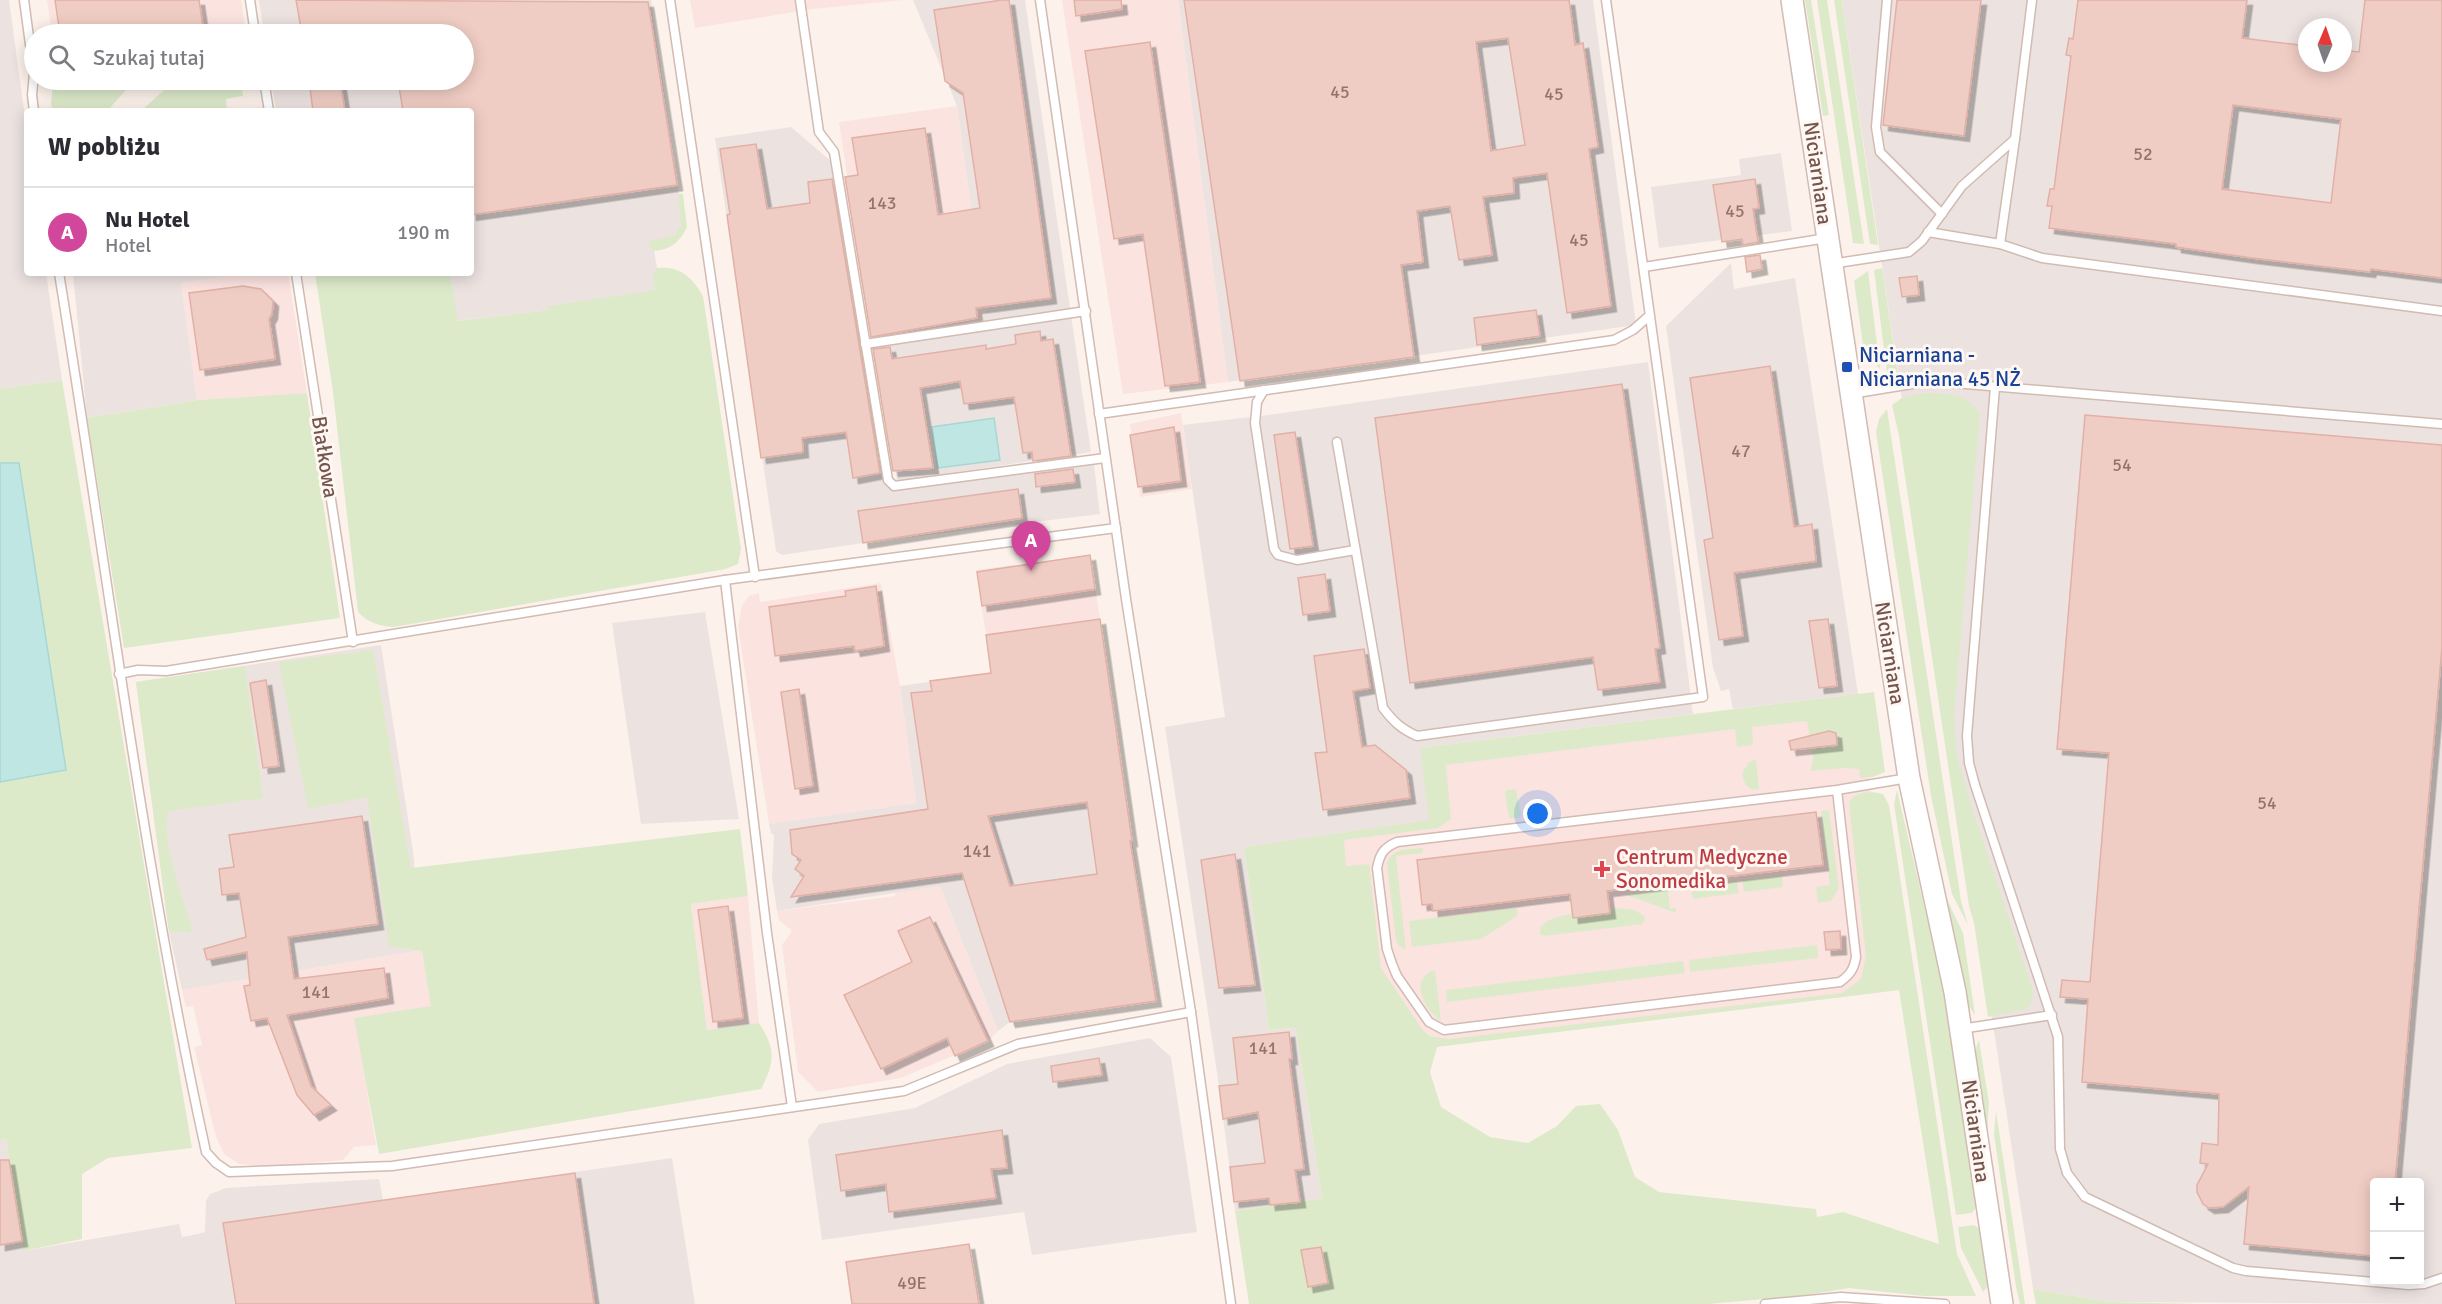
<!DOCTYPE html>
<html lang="pl">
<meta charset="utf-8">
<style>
:root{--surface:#fff;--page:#f7f7f7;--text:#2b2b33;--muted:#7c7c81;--line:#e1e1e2;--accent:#0f766e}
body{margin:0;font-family:Signika,sans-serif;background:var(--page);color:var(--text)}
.controls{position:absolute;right:18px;bottom:18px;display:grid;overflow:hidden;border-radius:6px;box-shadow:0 3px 15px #0003}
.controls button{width:54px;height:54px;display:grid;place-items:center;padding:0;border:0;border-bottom:2px solid var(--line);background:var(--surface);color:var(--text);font:30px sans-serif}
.compass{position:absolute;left:2298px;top:18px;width:54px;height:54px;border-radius:50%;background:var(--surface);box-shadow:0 3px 15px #0003;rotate:2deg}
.you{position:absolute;left:1538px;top:814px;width:21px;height:21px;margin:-15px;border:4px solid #fff;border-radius:50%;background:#1a73e8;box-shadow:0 0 0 9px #1a73e833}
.badge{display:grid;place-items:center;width:39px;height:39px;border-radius:50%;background:var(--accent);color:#fff;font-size:20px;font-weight:700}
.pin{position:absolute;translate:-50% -50px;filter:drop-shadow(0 2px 3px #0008)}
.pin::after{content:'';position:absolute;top:32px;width:21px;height:18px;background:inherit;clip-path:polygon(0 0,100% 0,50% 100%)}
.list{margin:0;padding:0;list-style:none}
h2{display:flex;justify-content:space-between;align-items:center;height:78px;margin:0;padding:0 24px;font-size:26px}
h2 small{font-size:20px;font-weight:400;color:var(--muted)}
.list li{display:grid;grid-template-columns:39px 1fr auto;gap:18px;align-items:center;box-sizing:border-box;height:90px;padding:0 24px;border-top:2px solid var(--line)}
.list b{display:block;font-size:22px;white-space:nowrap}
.list p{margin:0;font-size:20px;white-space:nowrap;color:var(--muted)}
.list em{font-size:20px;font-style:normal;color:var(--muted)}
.icon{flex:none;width:33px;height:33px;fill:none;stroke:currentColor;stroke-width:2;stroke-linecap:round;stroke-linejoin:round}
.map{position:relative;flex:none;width:2442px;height:1304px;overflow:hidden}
.search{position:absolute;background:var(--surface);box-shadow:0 3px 15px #0003;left:24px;top:24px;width:450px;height:66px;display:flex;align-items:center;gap:15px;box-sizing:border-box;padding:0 21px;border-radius:33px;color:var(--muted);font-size:22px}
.panel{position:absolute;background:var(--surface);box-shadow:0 3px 15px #0003;left:24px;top:108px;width:450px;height:168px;border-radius:6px}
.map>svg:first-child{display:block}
.commercial{fill:#fbe3e0}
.industrial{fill:#ece3e1;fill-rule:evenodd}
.green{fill:#ddeaca;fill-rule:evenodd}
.water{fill:#c0e6e4;stroke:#a6d7d5;stroke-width:1.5}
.building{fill:#f0cdc4;stroke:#e2b0a5;stroke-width:1.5;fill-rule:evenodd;filter:url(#shadow)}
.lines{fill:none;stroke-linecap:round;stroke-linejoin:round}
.service-casing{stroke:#d1bbb3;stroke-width:11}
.tertiary-casing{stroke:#d1bbb3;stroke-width:24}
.service{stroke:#fff;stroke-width:8}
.tertiary{stroke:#fff;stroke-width:21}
.transit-dot{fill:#1a4fb4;stroke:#fef7f2;stroke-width:2}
.health-dot{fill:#e0444e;stroke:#fef7f2;stroke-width:2}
.labels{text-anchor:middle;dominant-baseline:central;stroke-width:6;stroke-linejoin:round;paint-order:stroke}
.number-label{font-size:18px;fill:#95736c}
.street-label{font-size:21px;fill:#77554f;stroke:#fef7f2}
.transit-label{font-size:21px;fill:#164399;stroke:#fef7f2;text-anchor:start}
.health-label{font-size:21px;fill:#be3a42;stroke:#fef7f2;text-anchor:start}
</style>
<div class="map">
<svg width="2442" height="1304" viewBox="0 0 2442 1304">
<defs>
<filter id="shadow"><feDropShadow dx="5.5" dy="5.5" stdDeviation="0" flood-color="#0004"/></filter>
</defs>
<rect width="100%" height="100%" fill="#fcf2eb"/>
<g class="commercial">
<path d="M47,0H241L246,34H52Z"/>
<path d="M690,0H903L813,9L695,28Z"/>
<path d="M1062,0H1178L1228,382L1123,394Z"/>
<path d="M957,106L986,313L978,324L872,340L839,122Z"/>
<path d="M249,273H288L307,393L197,400L181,283Z"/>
<path d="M1181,413L1192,489L1140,497L1130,424Z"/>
<path d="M1090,555L1100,619L986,635L976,570Z"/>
<path d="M881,583L900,686L916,803L769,824L738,627L742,605L749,596L759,593L760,602Z"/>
<path d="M1858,694L1899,990L1301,1063L1296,1028L1244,847L1268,843L1420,748Z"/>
<path d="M940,886L998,1031L988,1041L901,1078L818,1092L798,1072L782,945L792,931L779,920L777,911L895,896V892Z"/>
<path d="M748,896L759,1023L707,1030L691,904Z"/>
<path d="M422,950L432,1007L355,1018L376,1145L354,1147L343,1160L271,1167L239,1164L224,1154L216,1137L194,1047L202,1045L193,1006L186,1007L182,990Z"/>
</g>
<g class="industrial">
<path d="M0,0H9L27,132V273H46L62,380L0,389Z"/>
<path d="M259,0H651L684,230L654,250L662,297L457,321L450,273H471V111H276L271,80H464V34H264Z"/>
<path d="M913,0H1025L1091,452L897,481L872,340L978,324L986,313L957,106Z"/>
<path d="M1178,0H1593L1636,325L1228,382Z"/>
<path d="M1842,0H2442V1304L2111,1302L2033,1289L1993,1024L1967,874L1900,386ZM2307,27H2343V63H2307ZM2374,1182H2420V1282H2374Z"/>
<path d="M791,127L832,162L890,488L1094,465L1100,514L863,543L782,555L776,551L715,138Z"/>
<path d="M1781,153L1792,231L1659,248L1651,187L1741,175L1739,159Z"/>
<path d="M1731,263L1734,289L1795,278L1858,694L1733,709L1729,689L1721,691L1713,668L1666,326Z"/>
<path d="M73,273H249L181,283L197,400L87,418Z"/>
<path d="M1648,362L1693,714L1420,748L1430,820L1244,847L1269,1030L1296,1028L1322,1198L1235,1211L1219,1086L1165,727L1225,717L1183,425L1268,415Z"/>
<path d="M705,612L739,819L641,824L612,623Z"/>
<path d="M1100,619L1156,1001L1010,1022L998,1031L940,886L777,911L772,878L774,835L771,833L769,824L916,803L900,686L991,673L986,635Z"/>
<path d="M381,645L413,851L422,950L182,990L169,932L136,682Z"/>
<path d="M1150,1038L1171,1057L1197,1232L1032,1255L1024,1212L822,1240L808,1140L819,1124L915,1108L1007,1064Z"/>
<path d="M6,1139L23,1251L179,1224L182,1237L198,1234L205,1232L206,1201L210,1194L226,1188L379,1179L383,1200L672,1158L695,1304H0V1140Z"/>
</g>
<g class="green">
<path d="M1805,0H1811L1829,115L1823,116Z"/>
<path d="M1817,0H1827L1864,244L1853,243Z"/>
<path d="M1834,0H1842L1878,245L1870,244Z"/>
<path d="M77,80H135L107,111H53L51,104L53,82Z"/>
<path d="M175,80H241L243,96L226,99L227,111H141Z"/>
<path d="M678,194H683L687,227C680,242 670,250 654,251L649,247L650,241L674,236L681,226Z"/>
<path d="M657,268C680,266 692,277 703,296L741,549L738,564L726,569L394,627C379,626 368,623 358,612L333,392L315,273H450L458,321L549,310V306L655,290L653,274Z"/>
<path d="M1882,268L1898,375L1897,376L1887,373L1874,270Z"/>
<path d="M1868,271L1880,369L1864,352L1854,281Z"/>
<path d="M62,380L192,1148L108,1158L82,1174V1239L23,1251L6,1139L0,1140V389Z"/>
<path d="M307,393L340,618L124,648L87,418L197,400Z"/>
<path d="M1924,393C1946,393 1968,394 1980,414L1954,716L1957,756L1972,808L2033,991L2032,1001L2027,1009L1988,1017L1974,923L1969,906L1899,436L1892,405L1902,398Z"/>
<path d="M1887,409L1961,901L1968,925L1952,894L1931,796L1876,432L1879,419Z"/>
<path d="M373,650L411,868L740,829L748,896L691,904L707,1030L759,1023C776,1049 775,1062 761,1089L379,1154L354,1018L431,1006L422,951L389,946L367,797L308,809L279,662Z"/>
<path d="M245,666L263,798L169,811C160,838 182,896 191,923V932H169L136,682Z"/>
<path d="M1874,692L1885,772L1873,777L1860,778L1859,769L1844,768L1811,771L1813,758L1807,721L1752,727L1753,745L1737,747L1735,729L1446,765L1451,819L1438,828L1344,840L1346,866L1369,864L1381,968L1422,1029L1429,1036L1450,1039L1842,993L1861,979L1866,956L1849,803C1854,791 1871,791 1883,794L1889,805L1957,1254L1976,1296H1924L1849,1288L1807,1295L1709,1304H1249L1235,1211L1322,1198L1296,1028L1269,1030L1244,847L1429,820L1420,748ZM1899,990L1939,1244L1843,1212L1817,1217L1816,1209L1659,1192L1635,1177L1618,1130L1600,1104L1576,1106L1557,1126L1528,1143L1490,1137L1441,1107L1430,1072L1437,1047Z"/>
<path d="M1756,759L1759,790C1747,790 1744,784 1742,773L1749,762Z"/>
<path d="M1516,789L1521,815L1519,818H1509L1505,793L1507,790Z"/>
<path d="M1897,790L1945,995L1977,1206L1972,1213L1956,1215L1894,804Z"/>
<path d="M1829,810L1839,888L1831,901L1818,903L1816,887L1830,885L1821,811Z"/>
<path d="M1423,848V853L1396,856L1406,950L1399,946L1396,940L1387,864C1391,848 1409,849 1423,848Z"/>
<path d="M1782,876L1783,887L1744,892L1742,880Z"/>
<path d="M1737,881L1739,893L1693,899L1691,887Z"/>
<path d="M1674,888V891L1668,892L1670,909L1676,908V913L1627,895Z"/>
<path d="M1946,897L1963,933L1975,1015L1968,1005Z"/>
<path d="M1517,908V916L1481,939L1412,947L1409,921Z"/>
<path d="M1619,908L1635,910L1644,916L1645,920L1642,924L1544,936L1540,934V927C1549,918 1560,916 1572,914L1573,918L1609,913V909Z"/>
<path d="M1817,945L1818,958L1690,972L1689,960Z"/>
<path d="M1683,961L1685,973L1447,1002L1446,990Z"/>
<path d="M1431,971H1435L1441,1021C1426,1011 1409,983 1431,971Z"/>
<path d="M1979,1040L1989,1103L1987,1133L1975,1051Z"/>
<path d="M1996,1111L2025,1304H2020L2016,1287L1994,1134Z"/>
<path d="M1974,1225L1981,1230L1988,1279L1987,1287L1983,1292L1961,1248L1958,1227Z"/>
<path d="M2033,1289L2111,1302L2199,1304H2036Z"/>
</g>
<g class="water">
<path d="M994,418L1000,460L938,468L932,427Z"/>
<path d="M0,463H19L66,770L0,782Z"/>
</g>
<g class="building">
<path d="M55,0H199L204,34H60Z"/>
<path d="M296,0L648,2L677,185L471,215V111H403L398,80H464V34H302Z"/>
<path d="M1002,0H1009L1051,298L976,308L977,318L871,337L845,177L858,175L852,138L925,128L938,215L980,208L963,93L945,81L934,10Z"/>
<path d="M1074,0H1121L1122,9L1076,16Z"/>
<path d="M1184,0H1569L1575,45L1583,43L1598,147L1589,149L1611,306L1567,313L1547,173L1513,178L1514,193L1483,197L1492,255L1459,260L1450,206L1417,211L1423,262L1401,265L1414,357L1240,381ZM1508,38L1525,145L1491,151L1476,42Z"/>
<path d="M1897,0H1981L1964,136L1883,125Z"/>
<path d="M2078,0H2247L2242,38L2307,46V63H2343V50L2359,52L2365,0H2442V278L2371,269L2370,272L2252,258L2176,247V244L2049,228L2052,206H2047L2050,189H2054L2071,56L2066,55L2069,38L2073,39ZM2233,105L2341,119L2331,203L2222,189Z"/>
<path d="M1150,42L1200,382L1165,386L1143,234L1114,239L1085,51Z"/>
<path d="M309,80H340L345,111H313Z"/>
<path d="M756,144L767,209L810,203L808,182L832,179L880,473L853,478L846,432L802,438L803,452L761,458L727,215L730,214L720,149Z"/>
<path d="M1755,179L1759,208L1753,209L1758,242L1743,245L1742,239L1722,242L1713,185Z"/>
<path d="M1760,255L1762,269L1747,272L1745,257Z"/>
<path d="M1917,276L1919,295L1902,297L1899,278Z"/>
<path d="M243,286L261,289L273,301L272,314L269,319L275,359L200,370L189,293Z"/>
<path d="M1536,310L1540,336L1477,345L1474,318Z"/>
<path d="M1040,331L1041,341L1053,339L1071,456L1033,461L1032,452L1023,453L1014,397L964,404L960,381L920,388L933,468L893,471L873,349L890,347L892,359L986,345V349L1016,344L1015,335Z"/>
<path d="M1770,366L1794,527L1812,524L1816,561L1734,573L1743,636L1719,640L1704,540L1713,538L1690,378Z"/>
<path d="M1622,384L1660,648L1655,649L1660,682L1598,690L1593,657L1410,683L1375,418Z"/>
<path d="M2085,415L2442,445V647L2395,1182H2374V1256L2244,1244L2249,1187L2223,1207L2209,1208L2203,1204L2197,1192V1185L2208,1164L2200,1163L2202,1143L2218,1145L2219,1094L2082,1082L2088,999L2060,997L2062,980L2090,982L2109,753L2057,749Z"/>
<path d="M1174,427L1181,481L1138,487L1130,435Z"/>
<path d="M1295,432L1313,546L1290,549L1274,435Z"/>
<path d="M1073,469L1075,482L1036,487L1035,474Z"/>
<path d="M1018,489L1022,518L863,543L858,511Z"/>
<path d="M1090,555L1095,589L982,606L977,572Z"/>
<path d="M1325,574L1330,611L1303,615L1298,578Z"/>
<path d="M876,586L884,646L855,651L854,646L775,656L769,607L846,596L845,591Z"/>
<path d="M1100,619L1132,841H1130L1156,1001L1010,1022L962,873L791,897L804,876L795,869L801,860L792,854L790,830L928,809L911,693L932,691L930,681L991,673L986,635ZM1087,802L1097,874L1010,886L988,816Z"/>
<path d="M1828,619L1837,686L1819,688L1809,621Z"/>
<path d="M1364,649L1370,688L1353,691L1362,747L1375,745L1406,770L1410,798L1323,810L1315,753L1327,752L1314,656Z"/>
<path d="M266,680L279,766L263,768L250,683Z"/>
<path d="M799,689L813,786L795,789L781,692Z"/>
<path d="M1829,731L1836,733L1837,745L1791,750L1789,741Z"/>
<path d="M1816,812L1823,865L1607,891L1610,913L1573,918L1570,894L1433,911L1432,904L1422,905L1417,860Z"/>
<path d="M362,816L378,924L288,937L294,979L384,968L388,998L287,1015L311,1086L331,1105L314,1115L297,1095L267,1018L251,1021L244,986L250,985L247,952L207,960L204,949L246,937L239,893L222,895L219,869L234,867L229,835Z"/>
<path d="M1235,854L1255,985L1219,988L1201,860Z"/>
<path d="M728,906L743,1018L713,1022L698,910Z"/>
<path d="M930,917L988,1041L955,1056L947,1038L881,1069L844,995L912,962L898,931Z"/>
<path d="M1840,931L1841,949L1826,950L1824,932Z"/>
<path d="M1289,1032L1292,1059H1289L1304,1169L1295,1170L1300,1202L1270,1205L1269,1198L1234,1202L1230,1167L1265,1163L1258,1112L1223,1119L1219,1086L1238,1084L1233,1038Z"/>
<path d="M1099,1058L1102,1075L1053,1082L1051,1066Z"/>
<path d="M1002,1130L1007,1168L991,1169L996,1198L889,1212L886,1184L841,1191L836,1155Z"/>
<path d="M0,1160H9L22,1241L0,1245Z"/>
<path d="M575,1173L594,1304H236L223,1223Z"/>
<path d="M969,1244L979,1304H852L846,1262Z"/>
<path d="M1321,1247L1328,1283L1308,1287L1301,1250Z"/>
</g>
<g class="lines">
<g class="service-casing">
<g id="service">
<path d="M24,0L34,74L32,95L34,111"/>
<path d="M250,0L255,34"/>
<path d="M670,0L755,577"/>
<path d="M800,0L819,132L834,152L888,480L894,486L1105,458"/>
<path d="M1040,0L1126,599L1191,1012L1231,1304"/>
<path d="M1887,0L1876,127L1880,152L1942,214"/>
<path d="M264,80L269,111"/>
<path d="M1928,232L2000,244L2015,139"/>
<path d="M2000,244L2042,258L2442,311"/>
<path d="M1831,264L1909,252L1922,241L1962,186L2015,139L2032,0"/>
<path d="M1644,267L1827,238"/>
<path d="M59,273C107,567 142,860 206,1152L216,1163L229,1172L392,1166L904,1091L1018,1044L1191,1012"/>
<path d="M296,273L353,642"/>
<path d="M865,344L1086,311"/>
<path d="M1995,387L1967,736L1969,763L1975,785L2058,1037L2060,1149L2067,1173L2085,1197L2233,1268L2246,1271L2409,1285L2424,1284L2442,1278"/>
<path d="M1264,390L1257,402L1255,423L1274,549L1278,555L1297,560L1355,550"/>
<path d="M1851,394L1930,381L2442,424"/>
<path d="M1099,414L1614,340L1633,330L1649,316"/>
<path d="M1337,442L1383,708C1393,721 1401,729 1417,736L1703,697L1606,0"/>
<path d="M725,580L767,933L792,1107"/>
<path d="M119,674L138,670L166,671L725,580L1116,528"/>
<path d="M1837,790L1856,957C1854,969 1850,975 1840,982L1444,1030L1429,1022L1397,976L1392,964L1387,949L1377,868C1380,854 1383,848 1397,842L1837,790L1908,778"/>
<path d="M1961,1029L2052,1015"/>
<path d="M1765,1304L1841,1297L1945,1304"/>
</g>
</g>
<g class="tertiary-casing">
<path id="tertiary" d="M1792,0L1909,778L1955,992L2002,1304"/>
</g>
<use href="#service" class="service"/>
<use href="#tertiary" class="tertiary"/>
</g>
<rect class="transit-dot" x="1841" y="361" width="12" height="12" rx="3"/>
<path class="health-dot" d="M1599 860h6v6h6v6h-6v6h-6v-6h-6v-6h6z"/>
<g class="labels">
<g class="number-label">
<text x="1340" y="92">45</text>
<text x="1554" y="94">45</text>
<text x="2143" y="154">52</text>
<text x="882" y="203">143</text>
<text x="1735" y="211">45</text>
<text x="1579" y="240">45</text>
<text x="1741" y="451">47</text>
<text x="2122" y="465">54</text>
<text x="2267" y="803">54</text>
<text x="977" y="851">141</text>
<text x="316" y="992">141</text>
<text x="1263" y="1048">141</text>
<text x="912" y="1283">49E</text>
</g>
<g class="street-label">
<text transform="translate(1818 173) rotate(82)">Niciarniana</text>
<text transform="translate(325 457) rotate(81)">Białkowa</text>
<text transform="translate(1890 653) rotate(81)">Niciarniana</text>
<text transform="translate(1976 1131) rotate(82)">Niciarniana</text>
</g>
<g class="transit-label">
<text x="1859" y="355">Niciarniana -<tspan x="1859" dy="24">Niciarniana 45 NŻ</tspan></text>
</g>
<g class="health-label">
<text x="1616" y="857">Centrum Medyczne<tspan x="1616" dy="24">Sonomedika</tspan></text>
</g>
</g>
</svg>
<div class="controls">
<button>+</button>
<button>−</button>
</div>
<svg class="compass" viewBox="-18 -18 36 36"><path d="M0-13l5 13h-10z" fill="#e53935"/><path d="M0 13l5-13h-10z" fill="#7c7c81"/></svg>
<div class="you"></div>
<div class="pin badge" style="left:1031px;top:571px;background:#d1479c">A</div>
<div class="search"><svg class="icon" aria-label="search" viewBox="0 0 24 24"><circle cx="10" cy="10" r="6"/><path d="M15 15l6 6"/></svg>Szukaj tutaj</div>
<section class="panel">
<h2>W pobliżu<small></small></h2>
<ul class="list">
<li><span class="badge" style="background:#d1479c">A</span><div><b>Nu Hotel</b><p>Hotel</p></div><em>190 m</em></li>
</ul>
</section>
</div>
